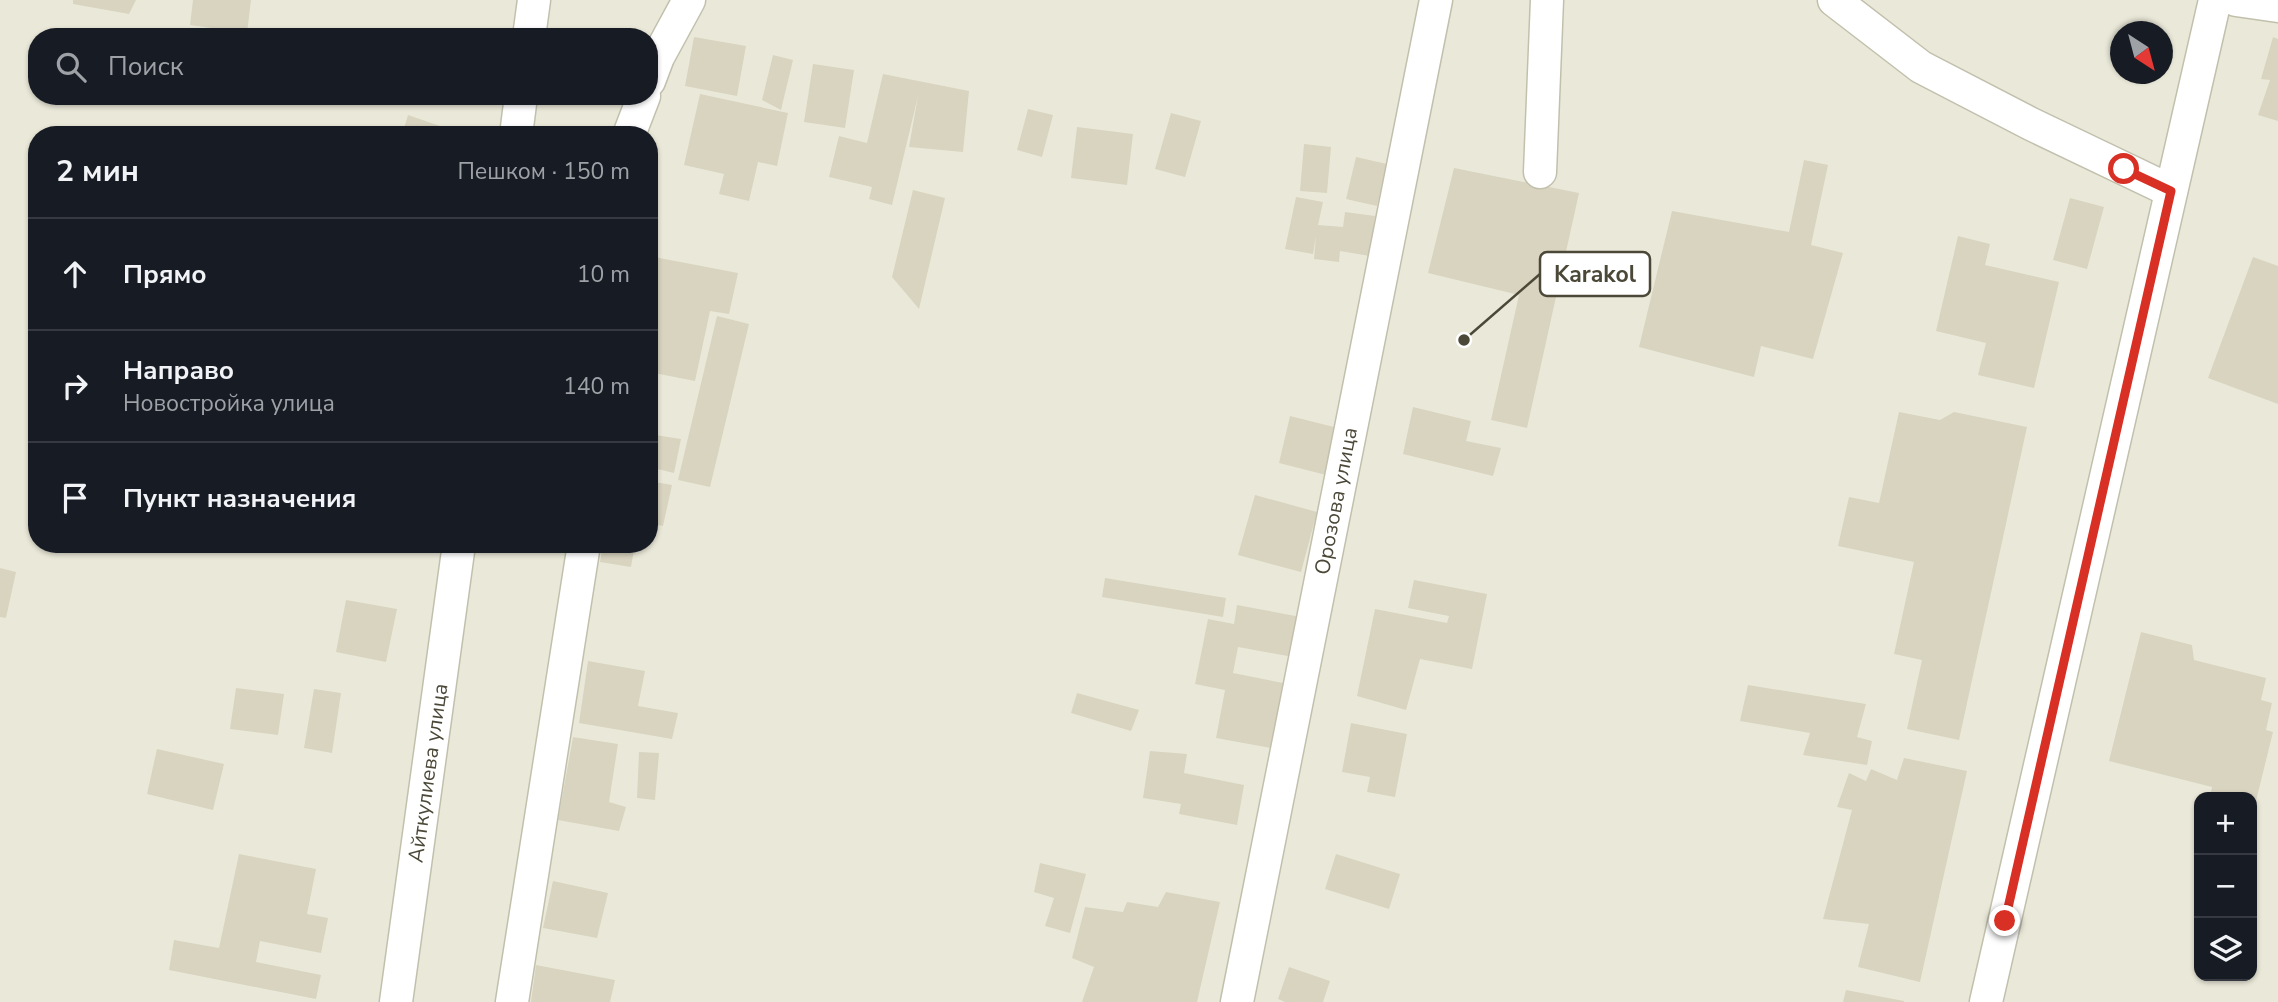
<!DOCTYPE html>
<html lang="ru">
<meta charset="utf-8">
<style>
:root{--surface:#171b24;--page:#242831;--text:#f1f3f6;--muted:#9ea1a6;--line:#363941}
body{margin:0;font-family:"Nunito Sans",sans-serif;background:var(--page);color:var(--text)}
.controls{position:absolute;right:21px;bottom:21px;display:grid;overflow:hidden;border-radius:14px;box-shadow:0 2px 5px #0004}
.controls button{width:63px;height:63px;display:grid;place-items:center;padding:0;border:0;border-bottom:2px solid var(--line);background:var(--surface);color:var(--text);font:35px sans-serif}
.compass{position:absolute;left:2110px;top:21px;width:63px;height:63px;border-radius:50%;background:var(--surface);box-shadow:0 2px 5px #0004;rotate:144deg}
.stop{position:absolute;width:21px;height:21px;margin:-16px;border:5px solid #d93025;border-radius:50%;background:#fff}
.stop.end{background:#d93025;border-color:#fff;box-shadow:0 2px 7px #0008}
.list{margin:0;padding:0;list-style:none}
h2{display:flex;justify-content:space-between;align-items:center;height:91px;margin:0;padding:0 28px;font-size:30px}
h2 small{font-size:23px;font-weight:400;color:var(--muted)}
.list li{display:grid;grid-template-columns:46px 1fr auto;gap:21px;align-items:center;box-sizing:border-box;height:112px;padding:0 28px;border-top:2px solid var(--line)}
.list b{display:block;font-size:26px;white-space:nowrap}
.list p{margin:0;font-size:23px;white-space:nowrap;color:var(--muted)}
.list em{font-size:23px;font-style:normal;color:var(--muted)}
.icon{flex:none;width:38px;height:38px;fill:none;stroke:currentColor;stroke-width:2;stroke-linecap:round;stroke-linejoin:round}
.map{position:relative;flex:none;width:2278px;height:1002px;overflow:hidden}
.search{position:absolute;background:var(--surface);box-shadow:0 2px 5px #0004;left:28px;top:28px;width:630px;height:77px;display:flex;align-items:center;gap:18px;box-sizing:border-box;padding:0 24px;border-radius:28px;color:var(--muted);font-size:26px}
.panel{position:absolute;background:var(--surface);box-shadow:0 2px 5px #0004;left:28px;top:126px;width:630px;height:427px;border-radius:28px}
.map>svg:first-child{display:block}
.residential{fill:#eae9d9;fill-rule:evenodd}
.building{fill:#d8d4c0}
.lines{fill:none;stroke-linecap:round;stroke-linejoin:round}
.street-casing{stroke:#c2c0ad;stroke-width:35}
.street{stroke:#fff;stroke-width:32}
.route{stroke:#d93025;stroke-width:9}
.labels{text-anchor:middle;dominant-baseline:central;stroke-width:5;stroke-linejoin:round;paint-order:stroke}
.street-label{font-size:21px;fill:#4b4838;stroke:#fff}
.leader{fill:none;stroke:#4b4838;stroke-width:2.5}
.callout-dot{fill:#4b4838;stroke:#fff;stroke-width:2.5}
.callout{fill:#fff;stroke:#4b4838;stroke-width:2.5}
.callout-label{font-size:23px;text-anchor:middle;font-weight:bold;fill:#4b4838}
</style>
<div class="map">
<svg width="2278" height="1002" viewBox="0 0 2278 1002">
<rect width="100%" height="100%" fill="#f6f5eb"/>
<path class="residential" d="M0,0H2278V1002H0ZM2120,32H2162V74H2120ZM37,37H649V96H37ZM37,135H649V544H37ZM2199,797H2252V976H2199Z"/>
<g class="building">
<path d="M73,0H136L129,14L73,4Z"/>
<path d="M193,0H251L247,33L190,25Z"/>
<path d="M694,37L746,46L737,96L685,86Z"/>
<path d="M2273,37L2278,39V121L2258,115L2270,80L2261,79Z"/>
<path d="M773,55L793,60L781,110L762,100Z"/>
<path d="M813,64L854,70L845,128L804,122Z"/>
<path d="M883,74L969,91L963,152L909,147L918,96L892,205L869,199L872,187L829,177L839,136L867,143Z"/>
<path d="M700,94L788,113L777,166L758,162L749,201L719,194L724,174L684,165Z"/>
<path d="M375,96H404L402,104Z"/>
<path d="M1028,109L1053,115L1042,157L1017,150Z"/>
<path d="M1171,113L1201,121L1185,177L1155,169Z"/>
<path d="M408,115L440,126L437,135H402Z"/>
<path d="M1077,127L1133,134L1127,185L1071,178Z"/>
<path d="M1304,144L1331,147L1327,193L1300,191Z"/>
<path d="M1356,157L1387,164L1377,206L1346,199Z"/>
<path d="M1804,160L1828,165L1811,245L1843,253L1813,359L1761,346L1754,377L1639,347L1672,211L1789,232Z"/>
<path d="M1454,168L1579,193L1527,428L1491,420L1519,295L1428,273Z"/>
<path d="M913,190L945,198L919,309L892,277Z"/>
<path d="M1296,197L1323,202L1318,225L1343,227L1345,212L1375,216L1370,256L1340,251L1339,262L1314,259L1316,236L1313,254L1285,249Z"/>
<path d="M2070,198L2104,207L2087,269L2053,260Z"/>
<path d="M1958,236L1990,244L1985,265L2059,282L2034,388L1978,375L1986,343L1936,331Z"/>
<path d="M649,256L738,273L729,314L710,311L695,381L649,372Z"/>
<path d="M2253,257L2278,266V404L2208,378Z"/>
<path d="M717,316L749,324L710,487L678,480Z"/>
<path d="M1413,407L1471,421L1466,441L1501,448L1493,476L1403,454Z"/>
<path d="M1899,412L1940,420L1954,412L2027,427L1959,740L1907,729L1922,660L1894,654L1914,562L1838,546L1849,497L1879,503Z"/>
<path d="M1290,416L1338,428L1326,475L1279,463Z"/>
<path d="M649,434L681,439L674,473L649,467Z"/>
<path d="M649,481L672,485L663,526L649,523Z"/>
<path d="M1255,495L1317,512L1301,572L1238,555Z"/>
<path d="M603,544H635L631,567L600,562Z"/>
<path d="M0,568L16,572L6,618L0,617Z"/>
<path d="M1105,578L1226,598L1223,617L1102,597Z"/>
<path d="M1414,580L1487,594L1472,669L1420,659L1406,710L1357,696L1375,609L1447,623L1449,616L1408,608Z"/>
<path d="M346,600L397,609L386,662L336,652Z"/>
<path d="M1237,605L1301,617L1293,657L1238,647L1233,673L1283,683L1271,748L1216,738L1225,690L1195,684L1208,619L1234,624Z"/>
<path d="M2141,632L2192,645L2194,660L2266,678L2261,700L2272,703L2266,730L2273,732L2253,813L2252,797H2210L2212,787L2109,761Z"/>
<path d="M588,661L645,671L638,706L678,713L672,739L579,723Z"/>
<path d="M1748,685L1866,704L1857,737L1872,741L1867,765L1803,755L1810,733L1740,721Z"/>
<path d="M236,688L284,694L278,735L230,729Z"/>
<path d="M314,689L341,693L332,753L304,748Z"/>
<path d="M1077,693L1139,710L1131,731L1071,713Z"/>
<path d="M1351,723L1407,734L1395,797L1367,792L1370,777L1342,772Z"/>
<path d="M573,737L618,744L609,802L626,807L619,831L558,820Z"/>
<path d="M157,749L224,764L213,810L147,794Z"/>
<path d="M1150,751L1187,754L1184,773L1244,785L1237,825L1179,814L1181,804L1143,798Z"/>
<path d="M639,752L659,753L655,800L637,798Z"/>
<path d="M1904,758L1967,771L1920,982L1858,967L1869,924L1823,919L1852,810L1837,807L1849,773L1866,781L1871,769L1897,780Z"/>
<path d="M239,854L316,869L307,914L328,918L321,953L260,941L256,962L321,975L316,999L169,970L174,940L219,948Z"/>
<path d="M1336,854L1400,874L1389,909L1325,889Z"/>
<path d="M1040,863L1086,874L1070,933L1045,926L1054,898L1034,892Z"/>
<path d="M553,881L608,893L597,938L543,928Z"/>
<path d="M1166,892L1220,902L1197,1002H1082L1094,967L1072,958L1085,907L1123,912L1127,902L1158,907Z"/>
<path d="M536,965L615,980L610,1002H531Z"/>
<path d="M1289,967L1330,981L1323,1002H1285L1278,999Z"/>
<path d="M1846,990L1904,1001V1002H1843Z"/>
</g>
<g class="lines">
<g class="street-casing">
<g id="street">
<path d="M1834,0L1921,67L2031,124L2171,191"/>
<path d="M2236,0L2278,6"/>
<path d="M529,37L534,0"/>
<path d="M649,81L658,57L689,0"/>
<path d="M516,135L521,96"/>
<path d="M629,135L644,96"/>
<path d="M1540,172L1547,0"/>
<path d="M396,1002L459,544"/>
<path d="M512,1002L584,544"/>
<path d="M1237,1002L1436,0"/>
<path d="M1986,1002L2215,0"/>
</g>
</g>
<use href="#street" class="street"/>
</g>
<g class="lines">
<path class="route" d="M2005,921L2171,191L2124,169"/>
</g>
<g class="labels">
<g class="street-label">
<text transform="translate(1336 501) rotate(-79)">Орозова улица</text>
<text transform="translate(428 773) rotate(-82)">Айткулиева улица</text>
</g>
</g>
<path class="leader" d="M1464 340L1540 274"/>
<circle class="callout-dot" cx="1464" cy="340" r="7"/>
<rect class="callout" x="1540" y="252" width="110" height="44" rx="7"/>
<g class="callout-label">
<text x="1595" y="282">Karakol</text>
</g>
</svg>
<div class="controls">
<button>+</button>
<button>−</button>
<button><svg class="icon" aria-label="layers" viewBox="0 0 24 24"><path d="M12 4l9 5-9 5-9-5zM3 14l9 5 9-5"/></svg></button>
</div>
<svg class="compass" viewBox="-18 -18 36 36"><path d="M0-13l5 13h-10z" fill="#e53935"/><path d="M0 13l5-13h-10z" fill="#9ea1a6"/></svg>
<div class="stop" style="left:2124px;top:169px"></div>
<div class="stop end" style="left:2005px;top:921px"></div>
<div class="search"><svg class="icon" aria-label="search" viewBox="0 0 24 24"><circle cx="10" cy="10" r="6"/><path d="M15 15l6 6"/></svg>Поиск</div>
<section class="panel">
<h2>2 мин<small>Пешком · 150 m</small></h2>
<ul class="list">
<li><svg class="icon" aria-label="ahead" viewBox="0 0 24 24"><path d="M12 20V5M6 11l6-6 6 6"/></svg><div><b>Прямо</b></div><em>10 m</em></li>
<li><svg class="icon" aria-label="right" viewBox="0 0 24 24"><path d="M7 20v-9h11M14 6l5 5-5 5"/></svg><div><b>Направо</b><p>Новостройка улица</p></div><em>140 m</em></li>
<li><svg class="icon" aria-label="arrive" viewBox="0 0 24 24"><path d="M6 21V4h12l-3 4 3 4H6"/></svg><div><b>Пункт назначения</b></div></li>
</ul>
</section>
</div>
